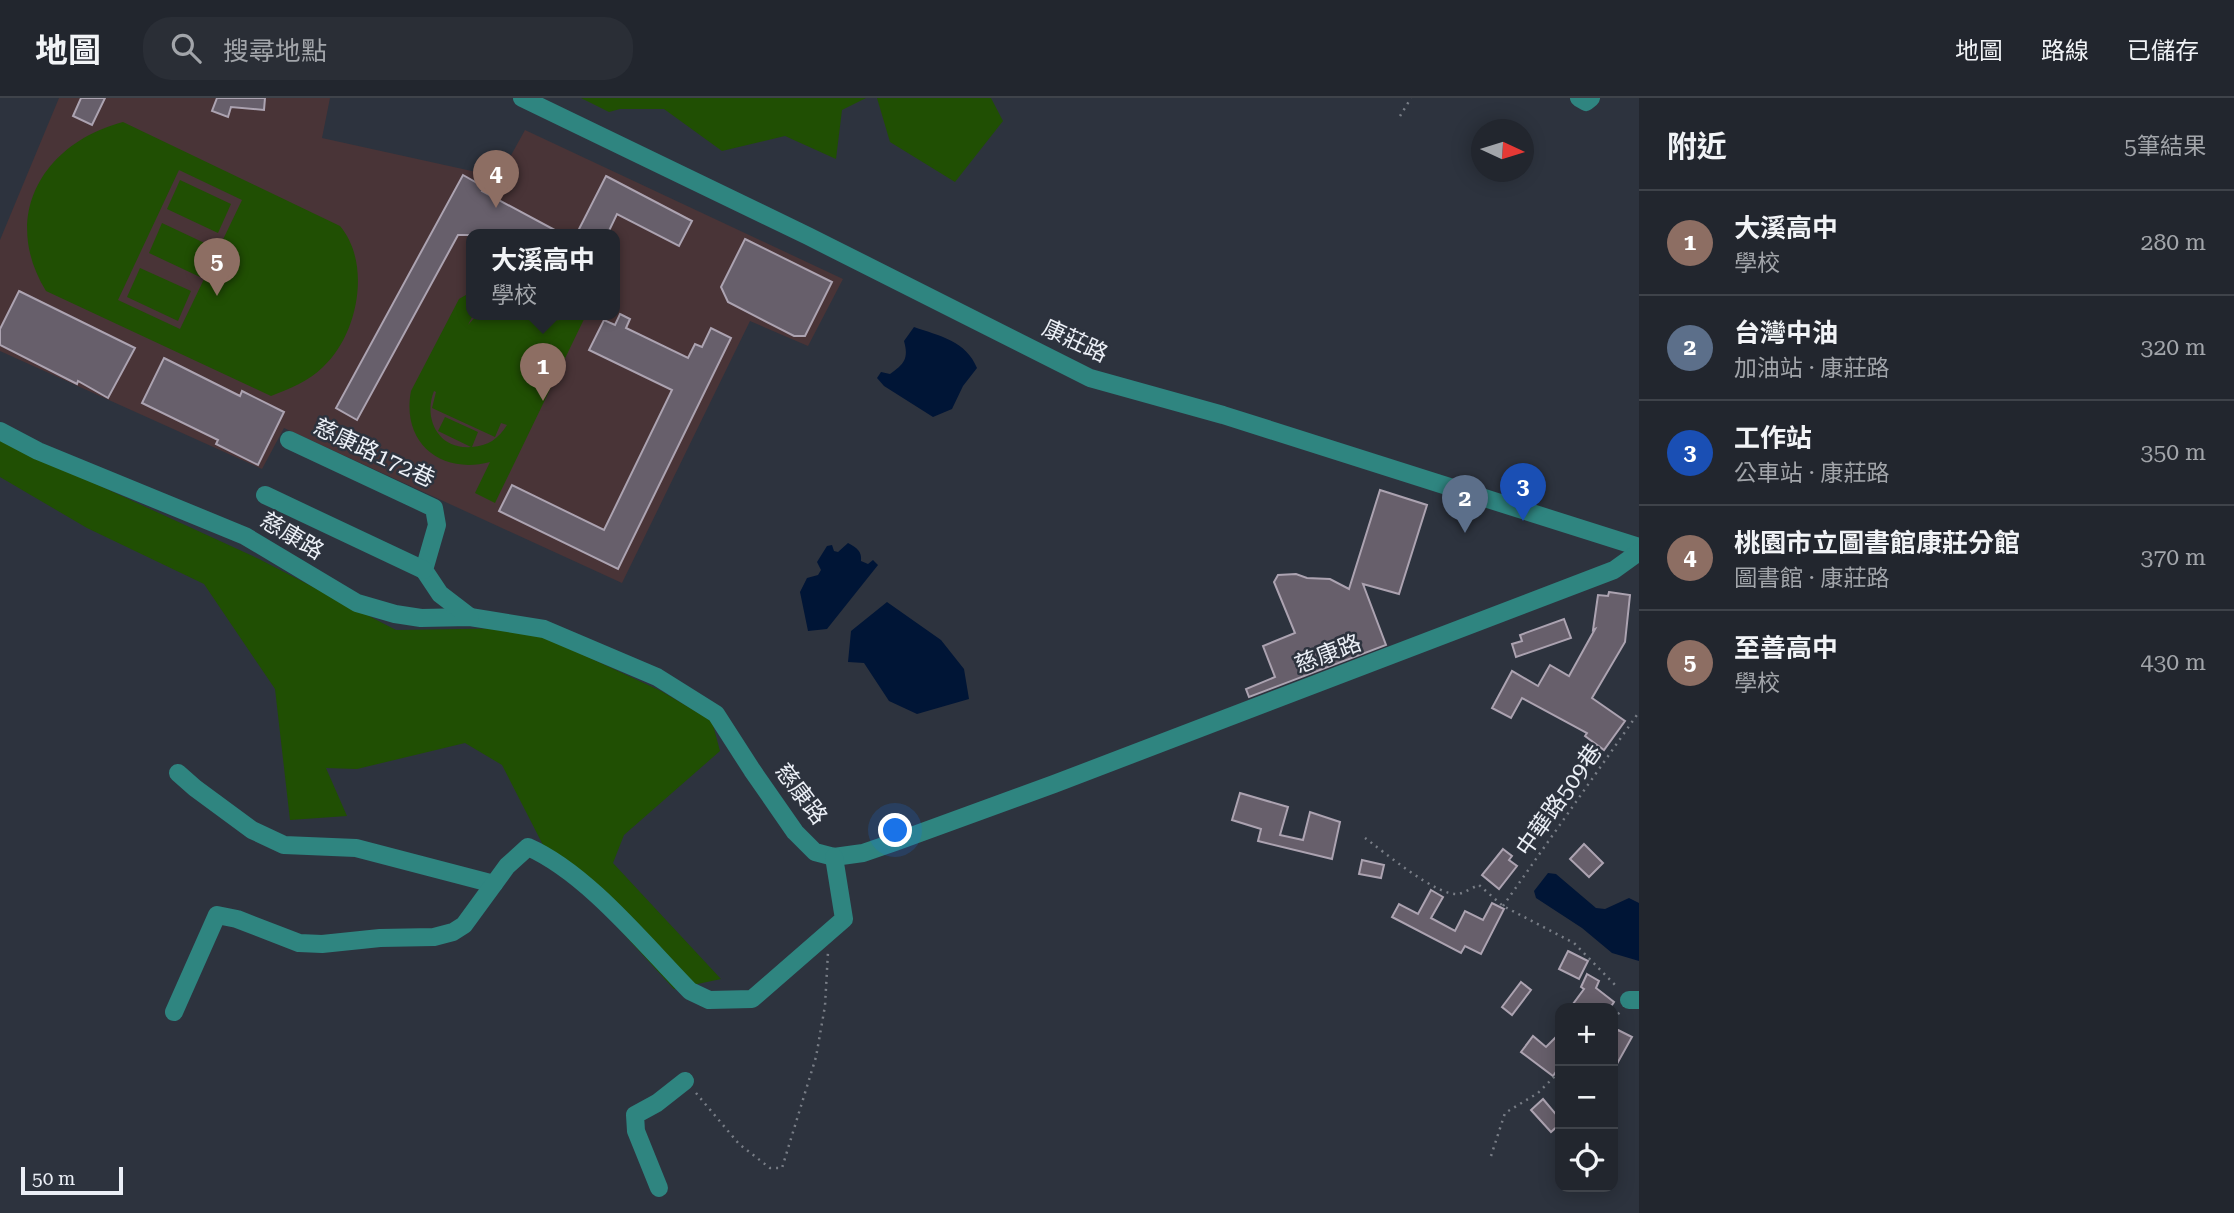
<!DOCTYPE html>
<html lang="zh-TW">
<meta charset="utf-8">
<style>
:root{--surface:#22262e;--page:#2a2e36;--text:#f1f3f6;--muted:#a2a5aa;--line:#3f434a;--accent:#b45309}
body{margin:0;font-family:"Roboto Serif","Noto Sans TC",serif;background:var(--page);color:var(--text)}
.controls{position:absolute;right:21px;bottom:21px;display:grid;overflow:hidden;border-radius:14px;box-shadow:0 4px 18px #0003}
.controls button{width:63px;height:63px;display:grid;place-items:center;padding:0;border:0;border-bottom:2px solid var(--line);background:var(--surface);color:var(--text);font:35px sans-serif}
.compass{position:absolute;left:1471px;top:21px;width:63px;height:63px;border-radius:50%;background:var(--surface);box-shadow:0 4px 18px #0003;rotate:94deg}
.scale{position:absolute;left:21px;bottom:18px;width:102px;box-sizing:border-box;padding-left:7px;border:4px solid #ebeff6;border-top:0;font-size:19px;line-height:24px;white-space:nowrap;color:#ebeff6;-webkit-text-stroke:5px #2d333e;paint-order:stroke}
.you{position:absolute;left:896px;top:733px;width:24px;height:24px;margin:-18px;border:5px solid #fff;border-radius:50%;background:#1a73e8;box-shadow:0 0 0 10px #1a73e833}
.badge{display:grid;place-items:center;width:46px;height:46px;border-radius:50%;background:var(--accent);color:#fff;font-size:23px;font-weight:700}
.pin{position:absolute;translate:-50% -58px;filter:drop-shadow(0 2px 4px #0008)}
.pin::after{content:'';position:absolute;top:37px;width:24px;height:21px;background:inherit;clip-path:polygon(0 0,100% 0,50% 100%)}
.popup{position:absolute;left:466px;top:131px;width:154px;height:91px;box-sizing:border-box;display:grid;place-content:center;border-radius:14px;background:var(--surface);filter:drop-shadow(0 2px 5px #0005);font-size:23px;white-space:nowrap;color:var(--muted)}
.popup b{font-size:26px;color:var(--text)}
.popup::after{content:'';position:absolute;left:50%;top:100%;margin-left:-14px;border:14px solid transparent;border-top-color:var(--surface)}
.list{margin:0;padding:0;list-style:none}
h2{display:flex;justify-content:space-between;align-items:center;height:91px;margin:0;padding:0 28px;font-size:30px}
h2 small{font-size:23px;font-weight:400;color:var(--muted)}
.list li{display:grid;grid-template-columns:46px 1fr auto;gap:21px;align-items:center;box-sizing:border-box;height:105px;padding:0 28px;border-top:2px solid var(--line)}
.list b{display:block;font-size:26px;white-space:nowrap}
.list p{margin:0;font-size:23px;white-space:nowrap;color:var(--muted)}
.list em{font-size:23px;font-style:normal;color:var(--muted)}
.icon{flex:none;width:38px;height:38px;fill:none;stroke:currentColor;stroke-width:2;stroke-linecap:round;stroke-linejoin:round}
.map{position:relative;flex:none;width:1639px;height:1115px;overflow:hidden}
header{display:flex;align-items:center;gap:42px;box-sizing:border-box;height:98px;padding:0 35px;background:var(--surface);border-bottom:2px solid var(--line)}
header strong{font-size:33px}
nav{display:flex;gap:38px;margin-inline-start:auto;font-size:24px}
.search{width:490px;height:63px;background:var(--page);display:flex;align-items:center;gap:18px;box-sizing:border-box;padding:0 24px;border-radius:28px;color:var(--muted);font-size:26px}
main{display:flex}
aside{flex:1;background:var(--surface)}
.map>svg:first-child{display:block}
.education{fill:#493437;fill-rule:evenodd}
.green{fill:#204f03;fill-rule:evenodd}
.water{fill:#001536}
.building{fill:#675f6b;stroke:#aca3b1;stroke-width:2}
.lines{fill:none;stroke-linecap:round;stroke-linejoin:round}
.path{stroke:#787d86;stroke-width:2.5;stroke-dasharray:2 5;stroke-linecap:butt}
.minor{stroke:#2f8580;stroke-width:18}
.labels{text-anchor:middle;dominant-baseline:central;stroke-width:5;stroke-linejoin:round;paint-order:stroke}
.street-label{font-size:23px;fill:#ebeff6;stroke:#2d333e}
</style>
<header>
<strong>地圖</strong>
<div class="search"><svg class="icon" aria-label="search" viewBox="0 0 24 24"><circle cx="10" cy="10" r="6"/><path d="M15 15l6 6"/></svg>搜尋地點</div>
<nav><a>地圖</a><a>路線</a><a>已儲存</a></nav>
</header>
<main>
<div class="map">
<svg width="1639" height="1115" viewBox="0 0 1639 1115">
<rect width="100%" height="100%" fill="#2d333e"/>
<path class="education" d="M59,0H330L322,40L499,79L525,32L843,181L808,248L750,223L622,485L284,330L262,371L0,253V142ZM471,137H615V217H471Z"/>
<g class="green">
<path d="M581,0H866L842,12L836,61L785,38L722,53L664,11H620L609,14Z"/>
<path d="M877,0H991L1003,23L955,84L890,44Z"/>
<path d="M123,24L340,128C372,166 358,237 323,269C309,283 289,291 271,298L46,193C0,118 43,45 123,24ZM179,72L242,102L180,231L118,202Z"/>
<path d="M180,82L231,106L218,135L167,111Z"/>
<path d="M162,125L213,149L200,179L149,155Z"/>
<path d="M140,170L191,193L178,223L127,199Z"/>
<path d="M471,194V217H473L468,227L477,217H487L494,221L496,217H524L533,221L530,217H555L558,223L561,217H586L495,405L475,395L490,364C441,377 401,345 411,293L459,201ZM434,293L436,294L432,310L495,339L501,325L507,327C498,341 488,348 472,349L478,334L445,319L438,333L471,349C438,352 423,320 434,293Z"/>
<path d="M0,342L259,461L396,532L525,530L661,593L712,623L720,653L624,737L613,765L721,881L674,891L544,749L502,667L465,645L357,671L326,670L347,718L290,722L275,591L204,486L87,430L0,379Z"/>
</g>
<g class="water">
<path d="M914,229C940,238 966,243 977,270L963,288L952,311L933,319L884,288L877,280L881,274L890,276C904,266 909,261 904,243Z"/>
<path d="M848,445C857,450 862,453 861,463L868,466L873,462L878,467L827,531L808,533L800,494L807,480L818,477L821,472L817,464L827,448L832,447L834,453L838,454Z"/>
<path d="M887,504L941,542L964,571L969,601L917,616L889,603L864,565L848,564L851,533Z"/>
<path d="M1548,775L1556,776L1596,810L1605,811L1629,800L1639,805V863L1612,855L1582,830L1536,800L1534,793Z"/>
</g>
<g class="building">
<path d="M81,0H105L92,27L73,18Z"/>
<path d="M217,0H265L264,12L231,9L228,19L212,13Z"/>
<path d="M463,77L484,89L482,93L564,137H458L357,322L336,310Z"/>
<path d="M606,78L692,123L679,148L617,116L607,137H576Z"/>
<path d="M745,141L832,184L805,238H794L728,204L721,189Z"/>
<path d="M19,193L135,250L108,300L78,283L77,286L0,247V231Z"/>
<path d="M620,216L630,221L626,230L688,260L695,246L702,249L711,230L731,240L618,471L499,413L512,387L604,432L672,292L589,252L604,222L615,227Z"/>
<path d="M164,260L240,298L242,293L284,314L258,367L216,346L218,342L142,305Z"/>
<path d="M1380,392L1427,407L1399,496L1363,486L1386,547L1249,599L1246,591L1275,579L1263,548L1295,535L1274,484L1278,477L1296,476L1307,480L1330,481L1349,491Z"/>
<path d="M1609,494L1630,497L1625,544L1592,600L1625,623L1604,652L1585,638L1587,635L1522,600L1511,620L1492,610L1512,573L1538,588L1550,567L1569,578L1595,531L1593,532L1598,497L1608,498Z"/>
<path d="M1564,521L1571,540L1516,559L1512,546L1522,543L1520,537Z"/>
<path d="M1240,695L1288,709L1280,737L1303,742L1310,714L1340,724L1332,761L1258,743L1261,731L1232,722Z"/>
<path d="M1584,746L1603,765L1589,779L1570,761Z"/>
<path d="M1503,751L1512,758L1509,762L1517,768L1499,791L1482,777Z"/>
<path d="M1362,762L1384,767L1381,780L1359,776Z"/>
<path d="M1431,792L1443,799L1431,820L1455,833L1465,813L1483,822L1492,805L1504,811L1481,856L1465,848L1461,855L1392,819L1399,806L1418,816Z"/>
<path d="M1568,853L1588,863L1579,881L1559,871Z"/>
<path d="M1587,876L1599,883L1596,890L1614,904L1610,910H1579L1573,906L1584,891L1581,889Z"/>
<path d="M1521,884L1531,892L1512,917L1502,909Z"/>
<path d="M1618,932L1632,939L1613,973V941Z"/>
<path d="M1560,935V968L1553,978L1521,954L1533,938L1546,949Z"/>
<path d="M1543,1001L1560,1021V1026L1551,1034L1531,1012Z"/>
</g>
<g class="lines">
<g class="path">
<path d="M1400,18L1411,0"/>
<path d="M1365,740C1383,753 1437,799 1459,796C1466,794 1473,789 1479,787L1503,808L1574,845L1618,890"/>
<path d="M1503,808L1639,614"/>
<path d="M1613,921L1620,914"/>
<path d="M696,995L739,1046L770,1070H782L816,959L825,908L828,854"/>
<path d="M1491,1058L1505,1015L1538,995L1560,973"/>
</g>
<g class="minor">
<path d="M522,0L808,138L1090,280L1223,317L1639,449"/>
<path d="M1579,0L1586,4L1591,0"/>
<path d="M0,333L38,353L245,438L357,505L395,516L421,520L470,519L544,531L657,579L716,616L752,672L795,734L815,754L834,759L863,755L895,744L1054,686L1614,472L1639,454"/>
<path d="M289,342L434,410L437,427L424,472L440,496L470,519"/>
<path d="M265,397L424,472"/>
<path d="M178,675L195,690L252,732L284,747L356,750L494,786"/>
<path d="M1629,902H1639"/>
<path d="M174,914L217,817L237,821L299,845L322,846L380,840L434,839L453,834L464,827L507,768L528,749C587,775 644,846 690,893L709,902L752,901L844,821L834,759"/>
<path d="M659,1090L636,1033L635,1017L657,1005L685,983"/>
</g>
</g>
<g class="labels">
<g class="street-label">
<text transform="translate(1075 243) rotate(25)">康莊路</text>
<text transform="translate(374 355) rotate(25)">慈康路172巷</text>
<text transform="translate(292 438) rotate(31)">慈康路</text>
<text transform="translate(1328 556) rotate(-21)">慈康路</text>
<text transform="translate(801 696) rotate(53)">慈康路</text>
<text transform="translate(1559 702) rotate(-55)">中華路509巷</text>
</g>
</g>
</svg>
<div class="controls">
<button>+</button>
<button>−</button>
<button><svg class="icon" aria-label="locate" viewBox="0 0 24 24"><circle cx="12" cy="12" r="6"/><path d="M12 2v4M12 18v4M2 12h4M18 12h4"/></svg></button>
</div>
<svg class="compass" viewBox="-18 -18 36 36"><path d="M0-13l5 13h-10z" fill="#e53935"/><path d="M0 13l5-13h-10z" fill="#a2a5aa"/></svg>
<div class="scale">50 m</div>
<div class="you"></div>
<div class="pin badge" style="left:543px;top:303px;background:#8d6e63">1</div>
<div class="popup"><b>大溪高中</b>學校</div>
<div class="pin badge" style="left:1465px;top:435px;background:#5c6f8a">2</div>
<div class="pin badge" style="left:1523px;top:423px;background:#1a4fb4">3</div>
<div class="pin badge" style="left:496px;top:110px;background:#8d6e63">4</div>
<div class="pin badge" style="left:217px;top:198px;background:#8d6e63">5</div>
</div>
<aside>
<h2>附近<small>5筆結果</small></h2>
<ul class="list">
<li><span class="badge" style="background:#8d6e63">1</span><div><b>大溪高中</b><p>學校</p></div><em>280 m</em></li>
<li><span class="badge" style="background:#5c6f8a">2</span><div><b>台灣中油</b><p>加油站 · 康莊路</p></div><em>320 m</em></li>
<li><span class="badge" style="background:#1a4fb4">3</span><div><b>工作站</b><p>公車站 · 康莊路</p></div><em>350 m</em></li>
<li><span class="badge" style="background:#8d6e63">4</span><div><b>桃園市立圖書館康莊分館</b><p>圖書館 · 康莊路</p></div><em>370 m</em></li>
<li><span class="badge" style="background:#8d6e63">5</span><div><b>至善高中</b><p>學校</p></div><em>430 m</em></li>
</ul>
</aside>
</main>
